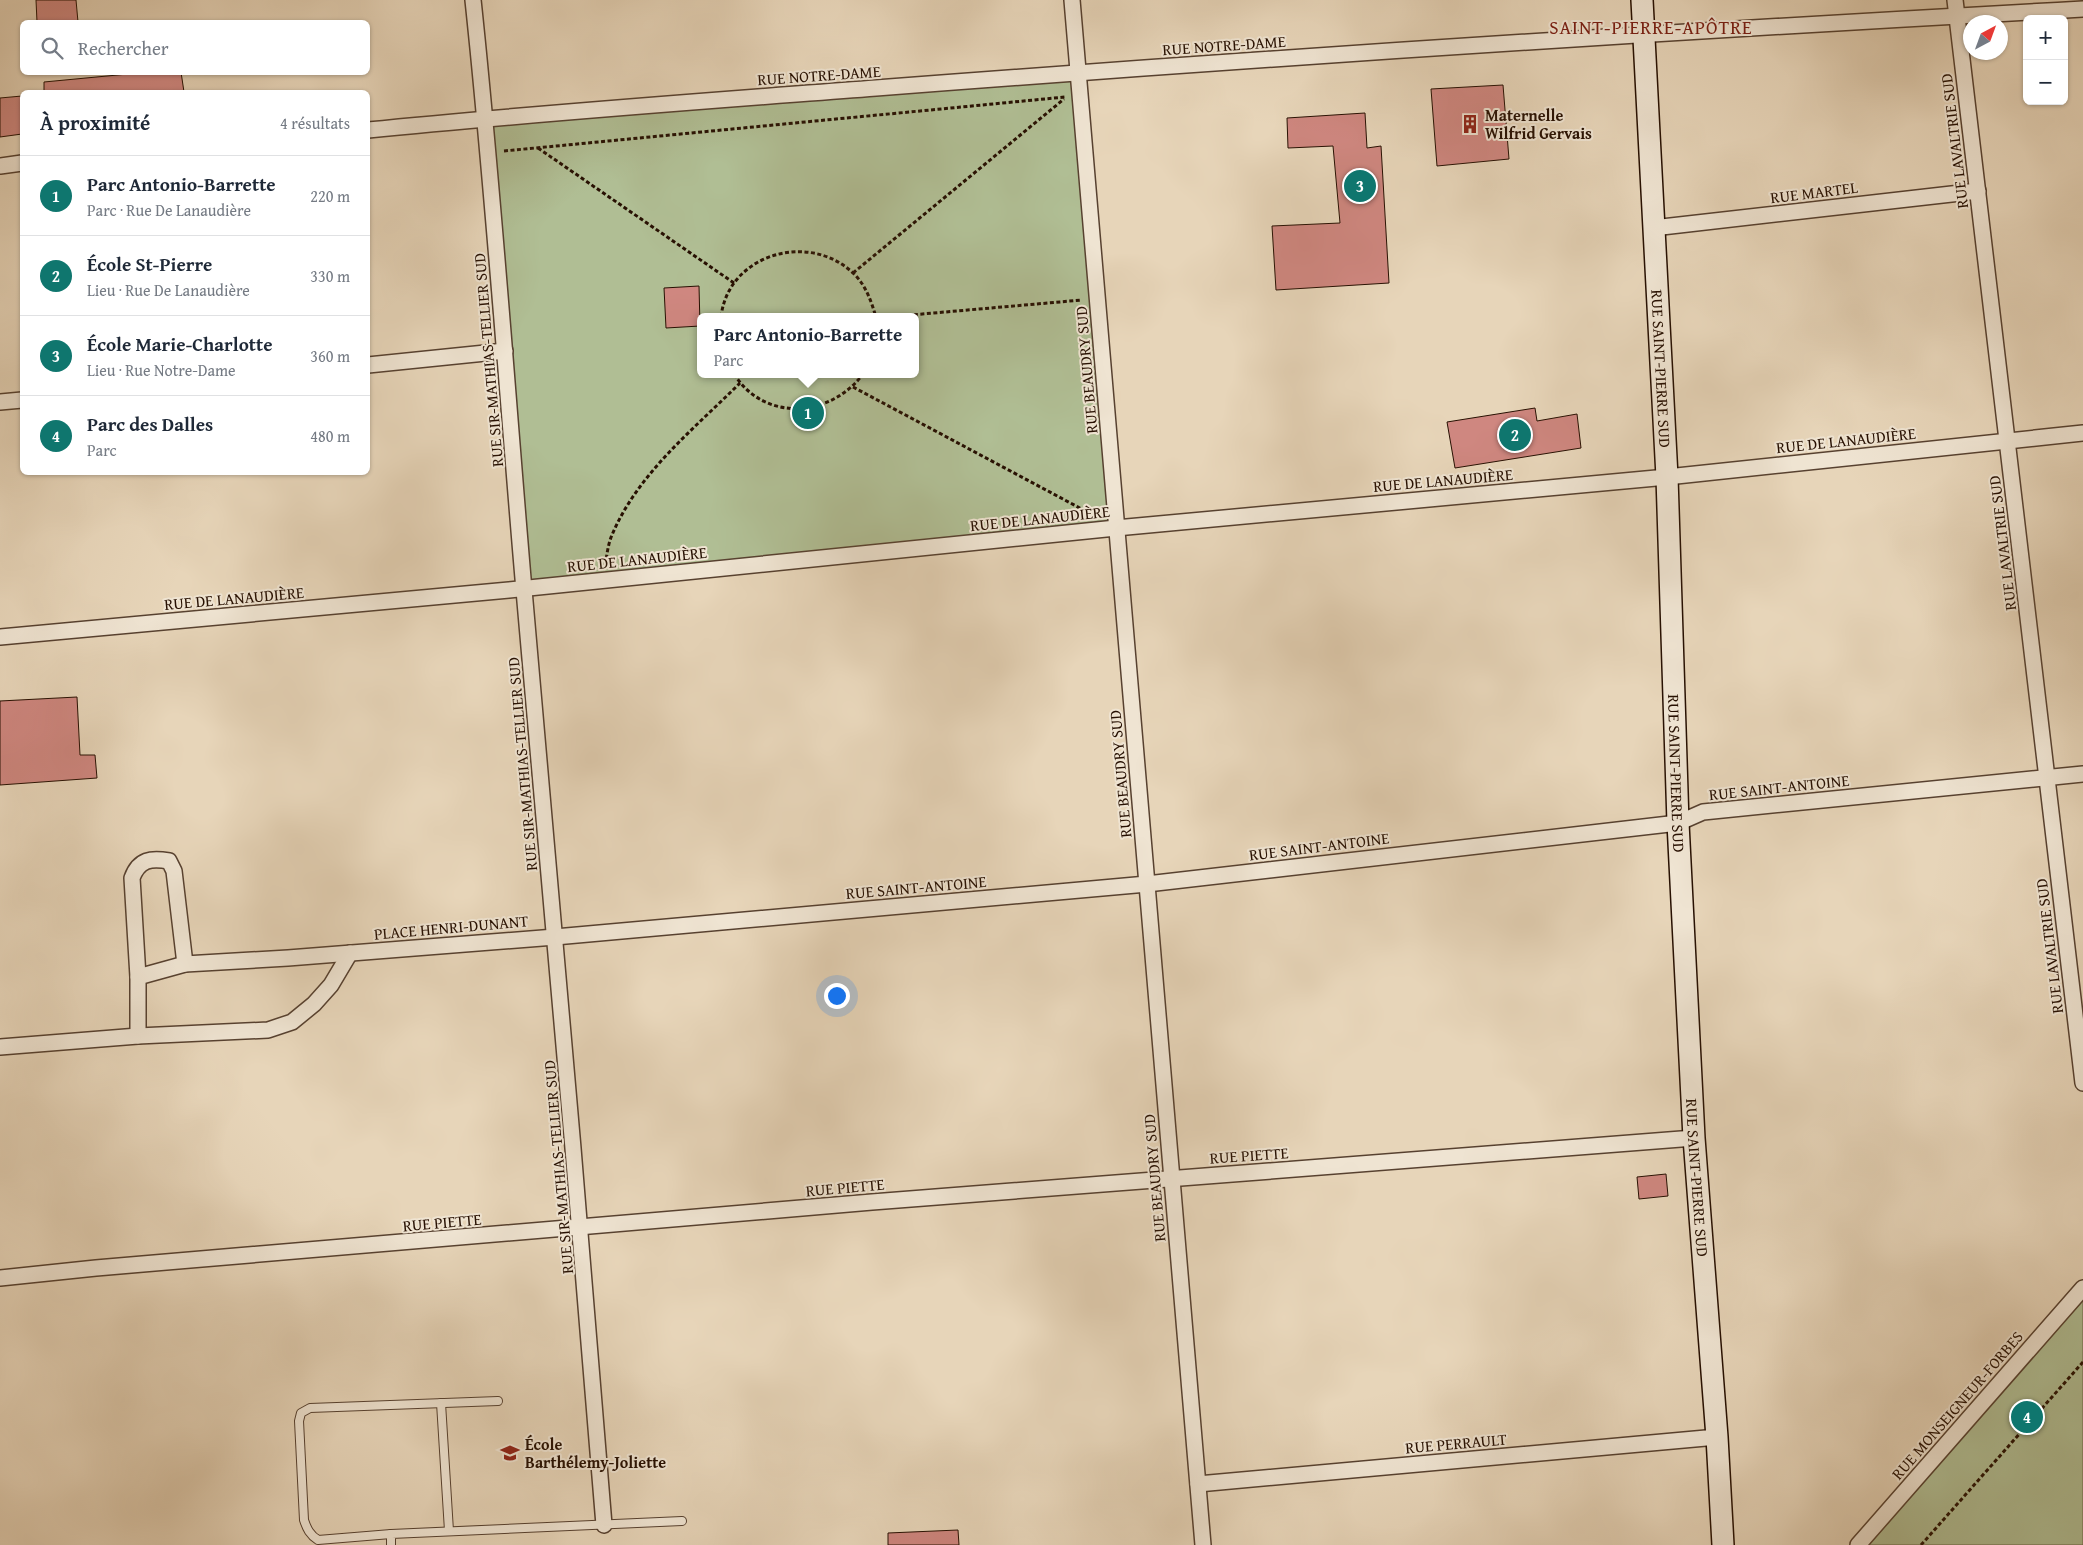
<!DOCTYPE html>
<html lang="fr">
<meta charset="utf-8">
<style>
:root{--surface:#fff;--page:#f2f2f3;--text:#1f2937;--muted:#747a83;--line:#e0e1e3;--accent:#0f766e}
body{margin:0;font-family:"Gentium Book Plus",serif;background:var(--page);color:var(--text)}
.controls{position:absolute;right:15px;top:15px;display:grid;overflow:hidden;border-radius:8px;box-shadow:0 1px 4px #0004}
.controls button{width:45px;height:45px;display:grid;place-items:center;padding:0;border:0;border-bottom:1px solid var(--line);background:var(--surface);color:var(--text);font:25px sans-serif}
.compass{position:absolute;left:1963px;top:15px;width:45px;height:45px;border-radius:50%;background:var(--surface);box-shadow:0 1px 4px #0004;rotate:41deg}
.you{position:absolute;left:836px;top:995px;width:18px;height:18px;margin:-12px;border:4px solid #fff;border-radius:50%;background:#1a73e8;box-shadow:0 0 0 8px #1a73e833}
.badge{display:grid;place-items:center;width:32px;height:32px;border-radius:50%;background:var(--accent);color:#fff;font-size:16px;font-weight:700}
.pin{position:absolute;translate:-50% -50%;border:2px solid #fff;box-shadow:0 1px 5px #0006}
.popup{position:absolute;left:697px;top:313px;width:222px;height:65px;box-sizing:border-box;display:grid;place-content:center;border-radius:8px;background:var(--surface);filter:drop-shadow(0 1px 4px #0005);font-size:16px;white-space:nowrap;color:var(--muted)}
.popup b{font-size:19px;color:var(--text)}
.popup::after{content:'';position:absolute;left:50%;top:100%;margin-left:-10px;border:10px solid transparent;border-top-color:var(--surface)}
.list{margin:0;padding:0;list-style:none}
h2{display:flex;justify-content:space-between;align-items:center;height:65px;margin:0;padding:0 20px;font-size:21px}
h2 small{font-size:16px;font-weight:400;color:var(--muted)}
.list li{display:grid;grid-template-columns:32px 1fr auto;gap:15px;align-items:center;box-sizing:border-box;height:80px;padding:0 20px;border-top:1px solid var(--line)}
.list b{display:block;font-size:19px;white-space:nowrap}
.list p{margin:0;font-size:16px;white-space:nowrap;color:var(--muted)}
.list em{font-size:16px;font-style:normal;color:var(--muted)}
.icon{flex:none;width:28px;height:28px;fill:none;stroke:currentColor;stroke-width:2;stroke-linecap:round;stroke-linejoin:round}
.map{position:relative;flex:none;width:2083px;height:1545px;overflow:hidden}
.search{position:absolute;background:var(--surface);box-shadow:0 1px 4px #0004;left:20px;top:20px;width:350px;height:55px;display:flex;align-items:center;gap:12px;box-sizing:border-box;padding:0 18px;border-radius:8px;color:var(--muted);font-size:19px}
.panel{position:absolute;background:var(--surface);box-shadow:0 1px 4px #0004;left:20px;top:90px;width:350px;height:385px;border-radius:8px}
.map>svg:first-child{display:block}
.green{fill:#b0be94;stroke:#6c674b;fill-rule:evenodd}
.building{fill:#cf8780;stroke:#271002}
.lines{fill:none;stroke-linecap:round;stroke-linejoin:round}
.lane-casing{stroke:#574130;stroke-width:10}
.street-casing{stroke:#574130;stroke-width:18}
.secondary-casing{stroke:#271002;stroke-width:24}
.path{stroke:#271002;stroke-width:3;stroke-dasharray:4 2.5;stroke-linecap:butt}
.lane{stroke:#efe4d2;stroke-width:8}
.street{stroke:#efe4d2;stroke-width:15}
.secondary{stroke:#efe4d2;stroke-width:21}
.labels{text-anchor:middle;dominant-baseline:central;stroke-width:4;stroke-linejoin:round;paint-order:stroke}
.street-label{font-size:16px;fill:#271002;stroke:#efe4d2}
.poi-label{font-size:16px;font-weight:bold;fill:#271002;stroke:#efe4d2;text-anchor:start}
.quarter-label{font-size:19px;letter-spacing:1px;fill:#7a1f14;stroke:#efe4d2}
</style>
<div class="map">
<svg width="2083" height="1545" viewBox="0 0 2083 1545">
<rect width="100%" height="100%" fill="#e7d5b9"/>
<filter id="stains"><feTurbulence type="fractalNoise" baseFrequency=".004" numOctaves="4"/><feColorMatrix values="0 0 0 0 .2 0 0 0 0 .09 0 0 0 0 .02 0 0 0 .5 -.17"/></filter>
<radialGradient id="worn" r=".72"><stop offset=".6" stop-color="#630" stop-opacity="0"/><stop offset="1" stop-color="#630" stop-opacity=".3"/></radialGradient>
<g class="green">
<path d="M1079,72L1116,528L524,588L486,118ZM700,317H916V374H700Z"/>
<path d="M2083,1288V1545H1858Z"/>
</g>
<g class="building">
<path d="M36,0H76L78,22H37Z"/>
<path d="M149,72H181L184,92H44V82Z"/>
<path d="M1503,85L1509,159L1437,166L1431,89Z"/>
<path d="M22,96V134L0,137V98Z"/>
<path d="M1365,113L1367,148L1381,146L1389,283L1276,290L1272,226L1340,223L1333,146L1288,148L1287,118Z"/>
<path d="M699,286L700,326L666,328L664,288Z"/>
<path d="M1535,408L1537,421L1577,414L1581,448L1455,468L1447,422Z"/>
<path d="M77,697L80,755H95L97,778L0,785V701Z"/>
<path d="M1666,1174L1668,1196L1639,1199L1637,1177Z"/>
<path d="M958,1530L959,1545H888V1533Z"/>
</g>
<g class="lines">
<g class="lane-casing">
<g id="lane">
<path d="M441,1403L449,1531"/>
<path d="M391,1534L318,1540C310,1535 307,1529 304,1520L299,1421L301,1413L310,1408L498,1401"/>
<path d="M391,1545V1534L682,1521"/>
</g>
</g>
<g class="street-casing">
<g id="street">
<path d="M473,0C494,196 507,393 524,590C551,902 580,1213 604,1525"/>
<path d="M1072,0L1203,1545"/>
<path d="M1955,0L2083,1083"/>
<path d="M368,130C537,113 706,101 876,88C1278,57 1680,31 2083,9"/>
<path d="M0,166L22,163"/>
<path d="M1653,228L1978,191"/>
<path d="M368,365L505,351"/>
<path d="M0,402L22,400"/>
<path d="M0,637L509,590L1116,528L1667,477L2083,433"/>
<path d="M138,977L132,878C139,859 151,858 169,861L174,871L185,964"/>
<path d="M138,1036V977L185,964L288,958L555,937L1147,884L1678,823L1703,812L2083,774"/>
<path d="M0,1047L138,1036L268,1030L292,1022L314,1004L331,985L350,953"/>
<path d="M0,1278L96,1268L872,1202L1694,1138"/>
<path d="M1198,1484L1717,1437"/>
<path d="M1858,1545L2083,1288"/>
</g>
</g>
<g class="secondary-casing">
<g id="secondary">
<path id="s1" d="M1642,0L1667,477L1678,823L1694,1138L1717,1437L1723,1545"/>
</g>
</g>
<g class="path">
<path d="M538,148L734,283"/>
<path d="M504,151L1065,97"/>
<path d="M853,273L1064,99"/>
<path d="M721,317C728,254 809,231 853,273C866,285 871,301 876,317"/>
<path d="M888,317L1082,300"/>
<path d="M734,374C765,423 831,417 863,374"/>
<path d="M853,387L1091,514"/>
<path d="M605,565C607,555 608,544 612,535C638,473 693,430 740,383"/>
<path d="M1921,1545L2083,1362"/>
</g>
<use href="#lane" class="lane"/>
<use href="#street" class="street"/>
<use href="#secondary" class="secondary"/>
</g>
<defs>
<g id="building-bare" transform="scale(1.5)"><path d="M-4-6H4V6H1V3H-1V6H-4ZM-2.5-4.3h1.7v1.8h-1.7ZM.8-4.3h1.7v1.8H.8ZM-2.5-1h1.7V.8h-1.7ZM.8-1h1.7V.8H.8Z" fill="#8f2418" stroke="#efe4d2" stroke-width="2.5" paint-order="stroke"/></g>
<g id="school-bare" transform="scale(1.5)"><path d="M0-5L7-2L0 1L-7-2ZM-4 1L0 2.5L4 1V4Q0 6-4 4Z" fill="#8f2418" stroke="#efe4d2" stroke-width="2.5" paint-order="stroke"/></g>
</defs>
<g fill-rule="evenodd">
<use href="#building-bare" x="1470" y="124"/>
<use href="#school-bare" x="510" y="1453"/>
</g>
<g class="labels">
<g class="street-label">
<text transform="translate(1224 45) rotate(-4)">RUE NOTRE-DAME</text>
<text transform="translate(819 75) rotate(-4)">RUE NOTRE-DAME</text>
<text transform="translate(1954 141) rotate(-97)">RUE LAVALTRIE SUD</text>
<text transform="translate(1814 192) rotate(-7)">RUE MARTEL</text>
<text transform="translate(488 360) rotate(-95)">RUE SIR-MATHIAS-TELLIER SUD</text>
<text stroke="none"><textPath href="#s1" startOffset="369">RUE SAINT-PIERRE SUD</textPath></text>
<text transform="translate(1086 370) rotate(-95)">RUE BEAUDRY SUD</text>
<text transform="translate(1846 440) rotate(-6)">RUE DE LANAUDIÈRE</text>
<text transform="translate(1443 480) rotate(-5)">RUE DE LANAUDIÈRE</text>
<text transform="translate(1040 518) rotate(-6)">RUE DE LANAUDIÈRE</text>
<text transform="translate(2002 543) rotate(-97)">RUE LAVALTRIE SUD</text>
<text transform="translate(637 559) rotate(-6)">RUE DE LANAUDIÈRE</text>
<text transform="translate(234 598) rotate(-5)">RUE DE LANAUDIÈRE</text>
<text transform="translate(522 764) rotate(-95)">RUE SIR-MATHIAS-TELLIER SUD</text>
<text stroke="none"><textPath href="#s1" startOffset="774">RUE SAINT-PIERRE SUD</textPath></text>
<text transform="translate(1120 774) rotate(-95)">RUE BEAUDRY SUD</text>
<text transform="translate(1779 787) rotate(-6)">RUE SAINT-ANTOINE</text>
<text transform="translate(1319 846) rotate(-7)">RUE SAINT-ANTOINE</text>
<text transform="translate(916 887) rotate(-5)">RUE SAINT-ANTOINE</text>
<text transform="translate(451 927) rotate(-5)">PLACE HENRI-DUNANT</text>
<text transform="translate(2049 946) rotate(-97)">RUE LAVALTRIE SUD</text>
<text transform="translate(1249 1155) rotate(-4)">RUE PIETTE</text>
<text transform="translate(558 1167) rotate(-95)">RUE SIR-MATHIAS-TELLIER SUD</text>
<text stroke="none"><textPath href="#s1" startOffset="1179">RUE SAINT-PIERRE SUD</textPath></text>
<text transform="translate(1154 1178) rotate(-95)">RUE BEAUDRY SUD</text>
<text transform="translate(845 1187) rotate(-5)">RUE PIETTE</text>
<text transform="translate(442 1222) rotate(-5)">RUE PIETTE</text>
<text transform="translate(1957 1405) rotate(-49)">RUE MONSEIGNEUR-FORBES</text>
<text transform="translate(1456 1443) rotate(-5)">RUE PERRAULT</text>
</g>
<g class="poi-label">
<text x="1485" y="115">Maternelle<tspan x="1485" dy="18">Wilfrid Gervais</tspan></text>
<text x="525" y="1444">École<tspan x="525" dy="18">Barthélemy-Joliette</tspan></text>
</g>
<g class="quarter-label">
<text x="1651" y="27">SAINT-PIERRE-APÔTRE</text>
</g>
</g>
<rect width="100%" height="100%" filter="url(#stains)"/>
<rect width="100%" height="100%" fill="url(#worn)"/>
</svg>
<div class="controls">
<button>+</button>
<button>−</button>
</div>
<svg class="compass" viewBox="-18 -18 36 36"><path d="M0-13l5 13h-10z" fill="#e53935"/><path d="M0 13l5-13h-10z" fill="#747a83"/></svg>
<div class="you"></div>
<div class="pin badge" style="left:808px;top:413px">1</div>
<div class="popup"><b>Parc Antonio-Barrette</b>Parc</div>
<div class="pin badge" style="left:1515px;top:435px">2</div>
<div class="pin badge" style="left:1360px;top:186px">3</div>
<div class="pin badge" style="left:2027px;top:1417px">4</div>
<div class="search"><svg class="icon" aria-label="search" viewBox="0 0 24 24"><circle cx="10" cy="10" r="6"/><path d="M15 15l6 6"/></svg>Rechercher</div>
<section class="panel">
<h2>À proximité<small>4 résultats</small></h2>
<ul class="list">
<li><span class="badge">1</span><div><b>Parc Antonio-Barrette</b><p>Parc · Rue De Lanaudière</p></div><em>220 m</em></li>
<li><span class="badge">2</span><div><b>École St-Pierre</b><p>Lieu · Rue De Lanaudière</p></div><em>330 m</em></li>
<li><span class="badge">3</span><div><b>École Marie-Charlotte</b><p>Lieu · Rue Notre-Dame</p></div><em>360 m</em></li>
<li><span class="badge">4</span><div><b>Parc des Dalles</b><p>Parc</p></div><em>480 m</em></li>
</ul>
</section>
</div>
